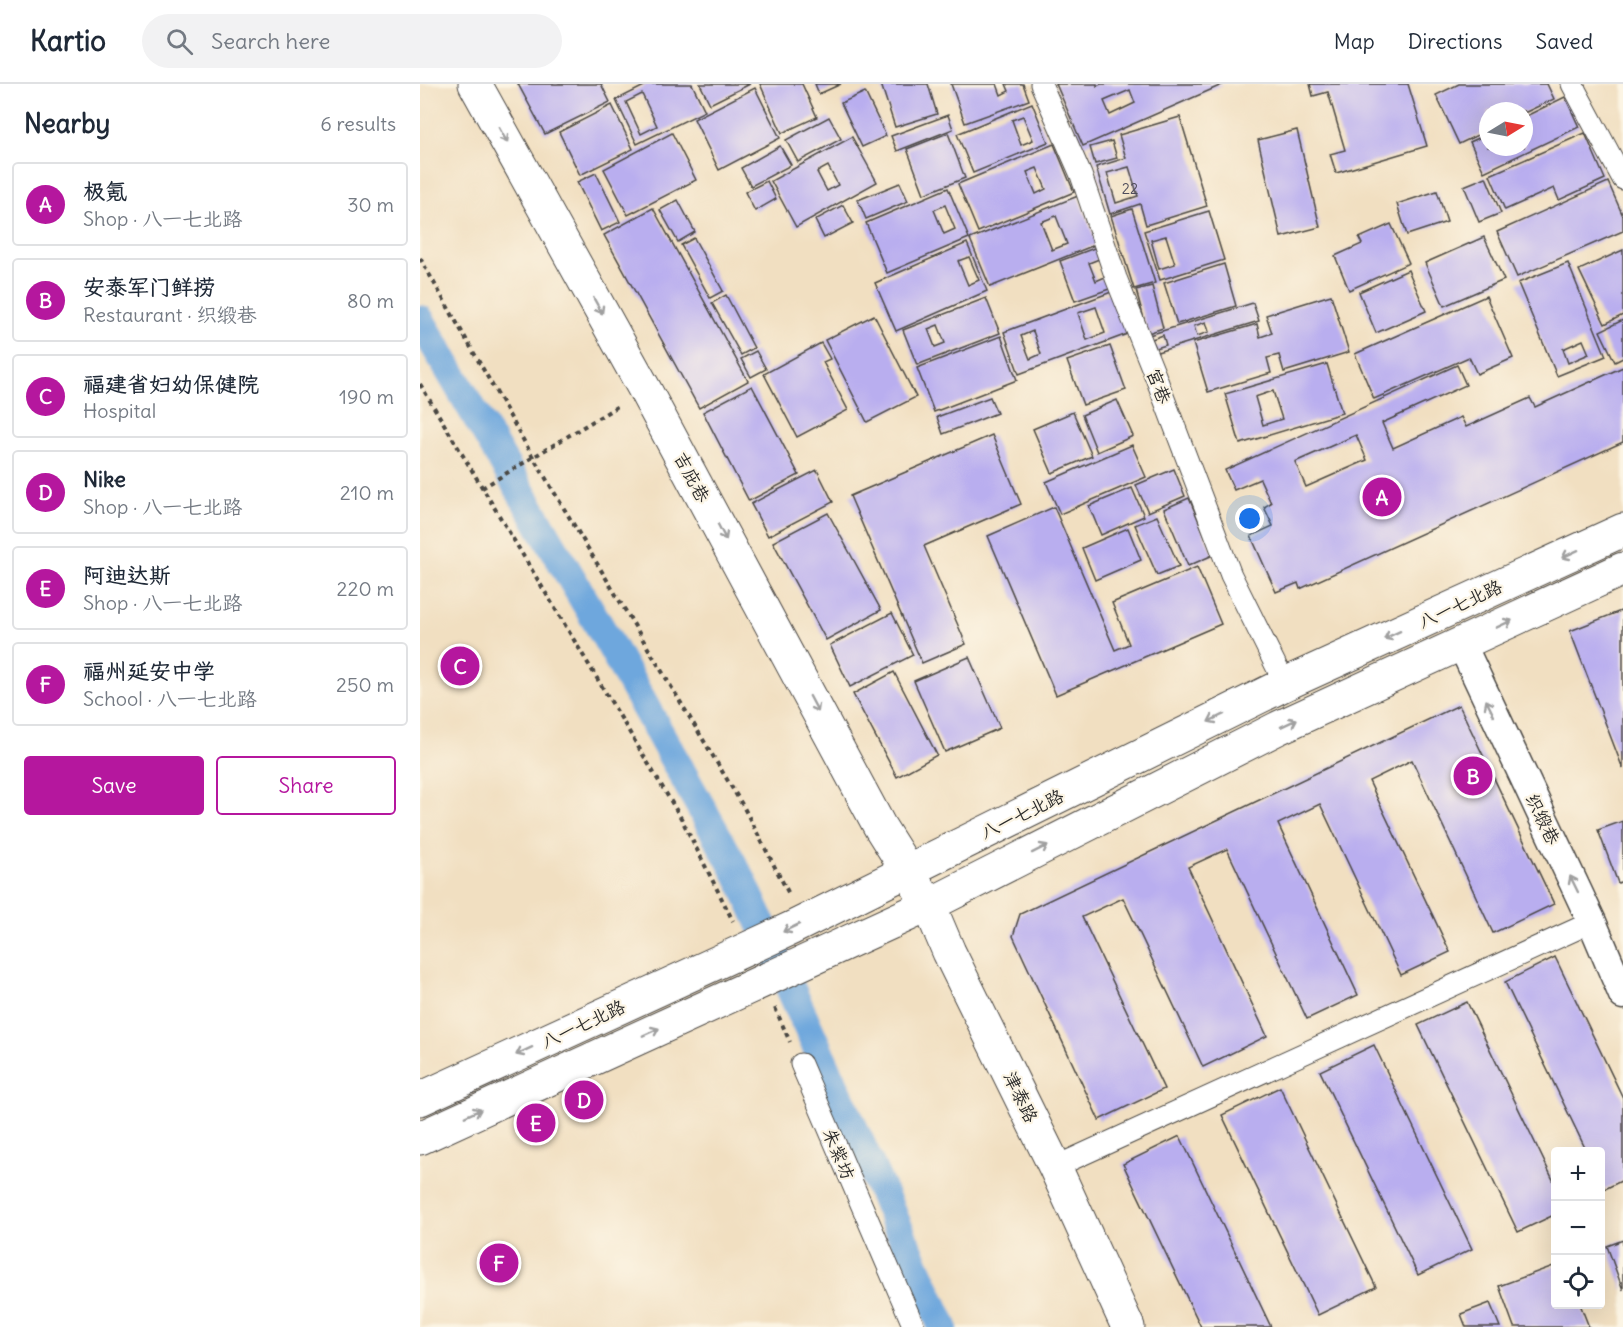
<!DOCTYPE html>
<meta charset="utf-8">
<style>
:root{--surface:#fff;--page:#f2f2f3;--text:#1f2937;--muted:#747a83;--line:#e0e1e3;--accent:#b5179e}
body{margin:0;font-family:Delius,"LXGW WenKai TC",sans-serif;background:var(--page);color:var(--text)}
.controls{position:absolute;right:18px;bottom:18px;display:grid;overflow:hidden;border-radius:6px;box-shadow:0 6px 24px #0002}
.controls button{width:54px;height:54px;display:grid;place-items:center;padding:0;border:0;border-bottom:2px solid var(--line);background:var(--surface);color:var(--text);font:30px sans-serif}
.compass{position:absolute;left:1059px;top:18px;width:54px;height:54px;border-radius:50%;background:var(--surface);box-shadow:0 6px 24px #0002;rotate:80deg}
.you{position:absolute;left:830px;top:435px;width:21px;height:21px;margin:-15px;border:4px solid #fff;border-radius:50%;background:#1a73e8;box-shadow:0 0 0 9px #1a73e833}
.badge{display:grid;place-items:center;width:39px;height:39px;border-radius:50%;background:var(--accent);color:#fff;font-size:20px;font-weight:700}
.pin{position:absolute;translate:-50% -50%;border:3px solid #fff;box-shadow:0 2px 6px #0006}
.list{margin:0;padding:0;list-style:none}
h2{display:flex;justify-content:space-between;align-items:center;height:78px;margin:0;padding:0 24px;font-size:26px}
h2 small{font-size:20px;font-weight:400;color:var(--muted)}
.list li{display:grid;grid-template-columns:39px 1fr auto;gap:18px;align-items:center;box-sizing:border-box;height:84px;margin:0 12px 12px;padding:0 12px;border:2px solid var(--line);border-radius:6px}
.list b{display:block;font-size:22px;white-space:nowrap}
.list p{margin:0;font-size:20px;white-space:nowrap;color:var(--muted)}
.list em{font-size:20px;font-style:normal;color:var(--muted)}
.actions{display:flex;gap:12px;padding:18px 24px}
.actions a{flex:1;padding:14px 0;border:2px solid var(--accent);border-radius:6px;text-align:center;font-size:21px;color:var(--accent)}
.actions .main{background:var(--accent);color:#fff}
.icon{flex:none;width:33px;height:33px;fill:none;stroke:currentColor;stroke-width:2;stroke-linecap:round;stroke-linejoin:round}
.map{position:relative;flex:none;width:1203px;height:1243px;overflow:hidden}
header{display:flex;align-items:center;gap:36px;box-sizing:border-box;height:84px;padding:0 30px;background:var(--surface);border-bottom:2px solid var(--line)}
header strong{font-size:28px}
nav{display:flex;gap:33px;margin-inline-start:auto;font-size:21px}
.search{width:420px;height:54px;background:var(--page);display:flex;align-items:center;gap:15px;box-sizing:border-box;padding:0 21px;border-radius:33px;color:var(--muted);font-size:22px}
main{display:flex}
aside{flex:1;background:var(--surface)}
.map>svg:first-child{display:block}
.lines{fill:none;stroke-linecap:round;stroke-linejoin:round}
.canal{stroke:#6ea7dd;stroke-width:30}
.building{fill:#b9aeef;fill-rule:evenodd}
.pedestrian-casing{stroke:#494642;stroke-width:23}
.minor-casing{stroke:#494642;stroke-width:31}
.tertiary-casing{stroke:#494642;stroke-width:35}
.secondary-casing{stroke:#494642;stroke-width:35}
.path{stroke:#494642;stroke-width:4;stroke-dasharray:4.5 4.5;stroke-linecap:butt}
.pedestrian{stroke:#fff;stroke-width:21}
.minor{stroke:#fff;stroke-width:28}
.tertiary{stroke:#fff;stroke-width:33}
.secondary{stroke:#fff;stroke-width:33}
.oneway{stroke:#a0a0a0}
.labels{text-anchor:middle;dominant-baseline:central;stroke-width:4.5;stroke-linejoin:round;paint-order:stroke}
.number-label{font-size:15px;fill:#4e4c5c}
.street-label{font-size:18px;fill:#2b2b2b;stroke:#fcf5e5}
</style>
<header>
<strong>Kartio</strong>
<div class="search"><svg class="icon" aria-label="search" viewBox="0 0 24 24"><circle cx="10" cy="10" r="6"/><path d="M15 15l6 6"/></svg>Search here</div>
<nav><a>Map</a><a>Directions</a><a>Saved</a></nav>
</header>
<main>
<aside>
<h2>Nearby<small>6 results</small></h2>
<ul class="list">
<li><span class="badge">A</span><div><b>极氪</b><p>Shop · 八一七北路</p></div><em>30 m</em></li>
<li><span class="badge">B</span><div><b>安泰军门鲜捞</b><p>Restaurant · 织缎巷</p></div><em>80 m</em></li>
<li><span class="badge">C</span><div><b>福建省妇幼保健院</b><p>Hospital</p></div><em>190 m</em></li>
<li><span class="badge">D</span><div><b>Nike</b><p>Shop · 八一七北路</p></div><em>210 m</em></li>
<li><span class="badge">E</span><div><b>阿迪达斯</b><p>Shop · 八一七北路</p></div><em>220 m</em></li>
<li><span class="badge">F</span><div><b>福州延安中学</b><p>School · 八一七北路</p></div><em>250 m</em></li>
</ul>
<div class="actions"><a class="main">Save</a><a>Share</a></div>
</aside>
<div class="map">
<svg width="1203" height="1243" viewBox="0 0 1203 1243">
<rect width="100%" height="100%" fill="#fcf5e5"/>
<filter id="ink" filterUnits="userSpaceOnUse"><feTurbulence type="fractalNoise" baseFrequency=".0167" numOctaves="2"/><feDisplacementMap in="SourceGraphic" scale="12" xChannelSelector="R" yChannelSelector="G"/><feConvolveMatrix kernelMatrix="1 2 1 2 8 2 1 2 1" color-interpolation-filters="sRGB"/></filter>
<filter id="wash" filterUnits="userSpaceOnUse"><feTurbulence type="fractalNoise" baseFrequency=".008" numOctaves="4" result="noise"/><feDisplacementMap in="SourceGraphic" scale="24" xChannelSelector="R" yChannelSelector="G"/><feGaussianBlur stdDeviation="1.35" result="paint"/><feColorMatrix in="noise" values="0 0 0 0 0 0 0 0 0 0 0 0 0 0 0 0 0 1.4 0 .05"/><feComposite in="paint" operator="in"/></filter>
<g filter="url(#wash)">
<rect width="100%" height="100%" fill="#f1dfc1"/>
<g class="lines">
<path class="canal" d="M0,236L191,562L322,797L523,1243"/>
</g>
<g id="blocks">
<g class="building">
<path d="M98,0H181L190,18L125,50Z"/>
<path d="M228,0H272L285,27L217,60L196,16ZM222,10L237,42L221,50L206,18Z"/>
<path d="M280,0H330L290,20Z"/>
<path d="M340,0H382L397,33L362,49Z"/>
<path d="M395,0H421L399,10Z"/>
<path d="M461,0H508L517,30L475,43Z"/>
<path d="M531,0H577L581,11L589,7L586,0H603L609,16L545,39Z"/>
<path d="M636,0H677V2L681,0H804L663,62ZM710,6L715,19L690,31L684,17Z"/>
<path d="M890,0H988L1007,62L916,89L910,70L925,66L908,8L893,12Z"/>
<path d="M1039,0H1127L1134,15L1104,29V27H1068V46L1039,60L1016,11Z"/>
<path d="M335,4L360,54L299,86L274,35Z"/>
<path d="M445,8L466,52L442,63L421,19Z"/>
<path d="M1145,13L1159,43L1064,88L1050,58L1068,50V63H1104V33Z"/>
<path d="M612,19L628,58L553,89L537,50ZM603,32L613,56L601,61L592,36Z"/>
<path d="M192,21L213,65L160,91L139,48Z"/>
<path d="M528,31L533,45L477,67L471,52Z"/>
<path d="M409,33L421,55L378,78L366,56Z"/>
<path d="M760,33L787,122L726,141L720,120L690,130L676,83L706,74L699,51ZM709,83L718,112L696,119L687,89Z"/>
<path d="M877,46L900,143L861,153L838,56Z"/>
<path d="M252,49L276,96L208,131L184,85Z"/>
<path d="M528,49L545,94L504,110L487,65Z"/>
<path d="M1165,49L1185,95L1139,116L1134,104L1085,126L1070,91Z"/>
<path d="M432,53L457,98L376,143L351,97ZM408,82L418,101L407,107L397,88Z"/>
<path d="M692,57L697,74L675,80L670,63Z"/>
<path d="M634,60L654,108L558,148L538,100ZM617,84L626,105L616,110L607,88Z"/>
<path d="M360,62L371,81L331,102L321,84Z"/>
<path d="M176,89L200,138L181,147L157,98Z"/>
<path d="M1066,93L1081,129L1059,138L1044,102Z"/>
<path d="M347,97L356,115L335,127L325,108Z"/>
<path d="M1188,98L1203,132V147L1097,193L1077,148Z"/>
<path d="M480,99L488,117L446,135L438,116Z"/>
<path d="M528,104L549,154L467,189L446,139ZM525,121L535,145L524,150L514,126Z"/>
<path d="M1017,107L1027,138L987,151L977,120Z"/>
<path d="M658,112L677,160L570,203L550,155ZM636,132L647,160L632,166L621,138Z"/>
<path d="M258,116L275,148L258,158L240,126Z"/>
<path d="M423,121L433,139L404,154L395,136Z"/>
<path d="M233,124L328,297L279,324L184,151Z"/>
<path d="M712,125L735,199L714,205L691,132Z"/>
<path d="M789,127L804,176L740,196L724,147ZM746,152L755,180L739,185L731,156Z"/>
<path d="M971,140L989,179L929,206L915,172L942,160L939,154Z"/>
<path d="M1064,153L1084,196L1024,222L1005,179Z"/>
<path d="M274,154L303,207L290,214L261,161Z"/>
<path d="M547,159L567,207L476,247L455,199ZM549,173L559,196L548,201L538,177Z"/>
<path d="M677,163L692,204L655,217L640,177ZM679,175L685,193L676,197L669,179Z"/>
<path d="M1203,166V231L1185,240L1159,186Z"/>
<path d="M1148,179L1186,272L1137,292L1098,199ZM1163,256L1169,270L1148,279L1143,265Z"/>
<path d="M804,180L816,222L757,240L744,199Z"/>
<path d="M988,186L1006,227L956,249L939,208Z"/>
<path d="M732,202L743,244L728,249L716,206Z"/>
<path d="M694,207L710,249L599,290L584,248ZM676,223L685,249L667,256L658,229ZM613,247L621,270L610,275L601,252Z"/>
<path d="M306,211L334,264L321,271L292,219Z"/>
<path d="M911,211L929,268L864,288L859,271L847,274L851,289L788,308L773,259L837,240L840,253L852,249L846,231Z"/>
<path d="M1066,212L1093,274L1057,290L1049,273L954,315L935,270Z"/>
<path d="M566,214L580,249L497,281L483,246ZM518,241L525,259L515,263L508,245Z"/>
<path d="M833,219L839,237L734,269L729,251ZM786,238L789,248L777,252L774,242ZM743,251L746,261L736,264L732,255Z"/>
<path d="M454,231L496,313L447,338L405,256Z"/>
<path d="M1203,236V274L1195,278L1180,247Z"/>
<path d="M581,252L597,296L514,328L497,284Z"/>
<path d="M401,259L410,275L403,278L428,326L377,353L344,290Z"/>
<path d="M690,262L706,306L663,321L647,277Z"/>
<path d="M336,267L346,285L331,293L321,275Z"/>
<path d="M907,280L922,329L820,360L805,310ZM853,307L862,335L843,341L835,313Z"/>
<path d="M1037,281L1046,301L962,339L973,364L1041,333L1046,343L1110,314L1115,323L1203,283V358L880,505L878,499L856,508L831,452L853,442L844,423L851,419L840,395L814,406L805,386ZM936,351L947,376L886,403L875,378Z"/>
<path d="M332,302L379,391L329,417L283,328Z"/>
<path d="M570,313L577,329L523,350L517,333Z"/>
<path d="M697,316L713,352L677,368L662,331Z"/>
<path d="M653,328L672,372L632,389L613,345Z"/>
<path d="M572,351L601,420L504,462L546,560L502,579L430,412Z"/>
<path d="M712,361L726,393L640,430L626,398Z"/>
<path d="M754,385L765,412L728,428L716,401Z"/>
<path d="M397,386L413,418L348,452L331,420Z"/>
<path d="M712,404L724,432L681,451L669,422Z"/>
<path d="M769,414L793,471L768,482L744,425Z"/>
<path d="M634,423L695,566L709,560L692,519L777,483L801,540L636,611L568,452Z"/>
<path d="M408,429L461,526L406,556L353,458Z"/>
<path d="M737,432L759,482L737,491L715,441Z"/>
<path d="M708,444L721,476L675,496L662,464Z"/>
<path d="M1203,526V685L1150,547Z"/>
<path d="M472,529L493,571L430,603L410,561Z"/>
<path d="M549,573L580,644L525,668L494,597Z"/>
<path d="M474,588L517,671L477,693L433,610Z"/>
<path d="M1039,621L1134,820L1073,849L992,676L949,697L1030,868L981,891L900,720L858,740L938,911L887,935L807,765L768,783L847,952L783,983L703,814L662,833L744,1005L679,1036L593,852L600,830Z"/>
<path d="M1203,737V797L1198,799L1178,746Z"/>
<path d="M1135,873L1203,1014V1096L1185,1105L1180,1096V1068H1167L1085,898Z"/>
<path d="M1047,918L1136,1102V1130L1098,1148L998,941Z"/>
<path d="M954,961L1052,1165L998,1191L900,987Z"/>
<path d="M860,1003L956,1203L898,1231L802,1031Z"/>
<path d="M760,1052L851,1243H781L703,1080Z"/>
<path d="M1203,1156V1206L1187,1162Z"/>
<path d="M1136,1181V1220H1160L1169,1243H1094L1079,1202Z"/>
<path d="M1070,1219L1080,1243H1046L1041,1230Z"/>
</g>
</g>
</g>
<g filter="url(#ink)">
<use href="#blocks" fill-opacity="0" stroke="#494642" stroke-width="1.5"/>
<g class="lines">
<g class="pedestrian-casing">
<g id="pedestrian">
<path d="M621,0L661,91L696,194L735,291L811,491L865,600"/>
<path d="M1152,0L1203,95"/>
<path d="M381,980L494,1243"/>
<path d="M635,1083L1172,838"/>
</g>
</g>
<g class="minor-casing">
<path id="minor" d="M1041,559L1172,838L1203,911"/>
</g>
<g class="tertiary-casing">
<path id="tertiary" d="M55,0L225,306L460,743L509,821L529,868L635,1083L708,1243"/>
</g>
<g class="secondary-casing">
<g id="secondary">
<path d="M0,1015L372,844L865,600L1203,446"/>
<path d="M0,1054L509,821L858,644L1203,485"/>
</g>
</g>
<g class="path">
<path d="M0,174L113,373L323,722L370,812"/>
<path d="M0,300L261,734L313,837"/>
<path d="M62,404L198,322"/>
<path d="M355,924L370,958"/>
</g>
<use href="#pedestrian" class="pedestrian"/>
<use href="#minor" class="minor"/>
<use href="#tertiary" class="tertiary"/>
<use href="#secondary" class="secondary"/>
</g>
<defs><path id="oneway-shaft" d="M-6 0H5M1.5-3L5.5 0L1.5 3" fill="none" stroke-width="1.6" stroke-linecap="round" stroke-linejoin="round" transform="scale(1.5)"/></defs>
<g class="oneway">
<use href="#oneway-shaft" transform="translate(83 51) rotate(61)"/>
<use href="#oneway-shaft" transform="translate(178 222) rotate(61)"/>
<use href="#oneway-shaft" transform="translate(302 448) rotate(62)"/>
<use href="#oneway-shaft" transform="translate(1150 470) rotate(155)"/>
<use href="#oneway-shaft" transform="translate(1084 540) rotate(-25)"/>
<use href="#oneway-shaft" transform="translate(972 551) rotate(155)"/>
<use href="#oneway-shaft" transform="translate(394 620) rotate(62)"/>
<use href="#oneway-shaft" transform="translate(1070 624) rotate(-116)"/>
<use href="#oneway-shaft" transform="translate(796 634) rotate(154)"/>
<use href="#oneway-shaft" transform="translate(869 639) rotate(-25)"/>
<use href="#oneway-shaft" transform="translate(620 765) rotate(-27)"/>
<use href="#oneway-shaft" transform="translate(1154 800) rotate(-116)"/>
<use href="#oneway-shaft" transform="translate(371 844) rotate(154)"/>
<use href="#oneway-shaft" transform="translate(231 948) rotate(-24)"/>
<use href="#oneway-shaft" transform="translate(104 967) rotate(155)"/>
<use href="#oneway-shaft" transform="translate(53 1029) rotate(-24)"/>
</g>
</g>
<g class="labels">
<g class="number-label">
<text x="710" y="104">22</text>
</g>
<g class="street-label">
<text transform="translate(739 302) rotate(69)">宫巷</text>
<text transform="translate(272 393) rotate(62)">吉庇巷</text>
<text transform="translate(1040 520) rotate(-25)">八一七北路</text>
<text transform="translate(602 730) rotate(-26)">八一七北路</text>
<text transform="translate(1123 735) rotate(64)">织缎巷</text>
<text transform="translate(163 940) rotate(-25)">八一七北路</text>
<text transform="translate(601 1013) rotate(64)">津泰路</text>
<text transform="translate(419 1070) rotate(67)">朱紫坊</text>
</g>
</g>
</svg>
<div class="controls">
<button>+</button>
<button>−</button>
<button><svg class="icon" aria-label="locate" viewBox="0 0 24 24"><circle cx="12" cy="12" r="6"/><path d="M12 2v4M12 18v4M2 12h4M18 12h4"/></svg></button>
</div>
<svg class="compass" viewBox="-18 -18 36 36"><path d="M0-13l5 13h-10z" fill="#e53935"/><path d="M0 13l5-13h-10z" fill="#747a83"/></svg>
<div class="you"></div>
<div class="pin badge" style="left:962px;top:413px">A</div>
<div class="pin badge" style="left:1053px;top:692px">B</div>
<div class="pin badge" style="left:40px;top:582px">C</div>
<div class="pin badge" style="left:164px;top:1016px">D</div>
<div class="pin badge" style="left:116px;top:1039px">E</div>
<div class="pin badge" style="left:79px;top:1179px">F</div>
</div>
</main>
